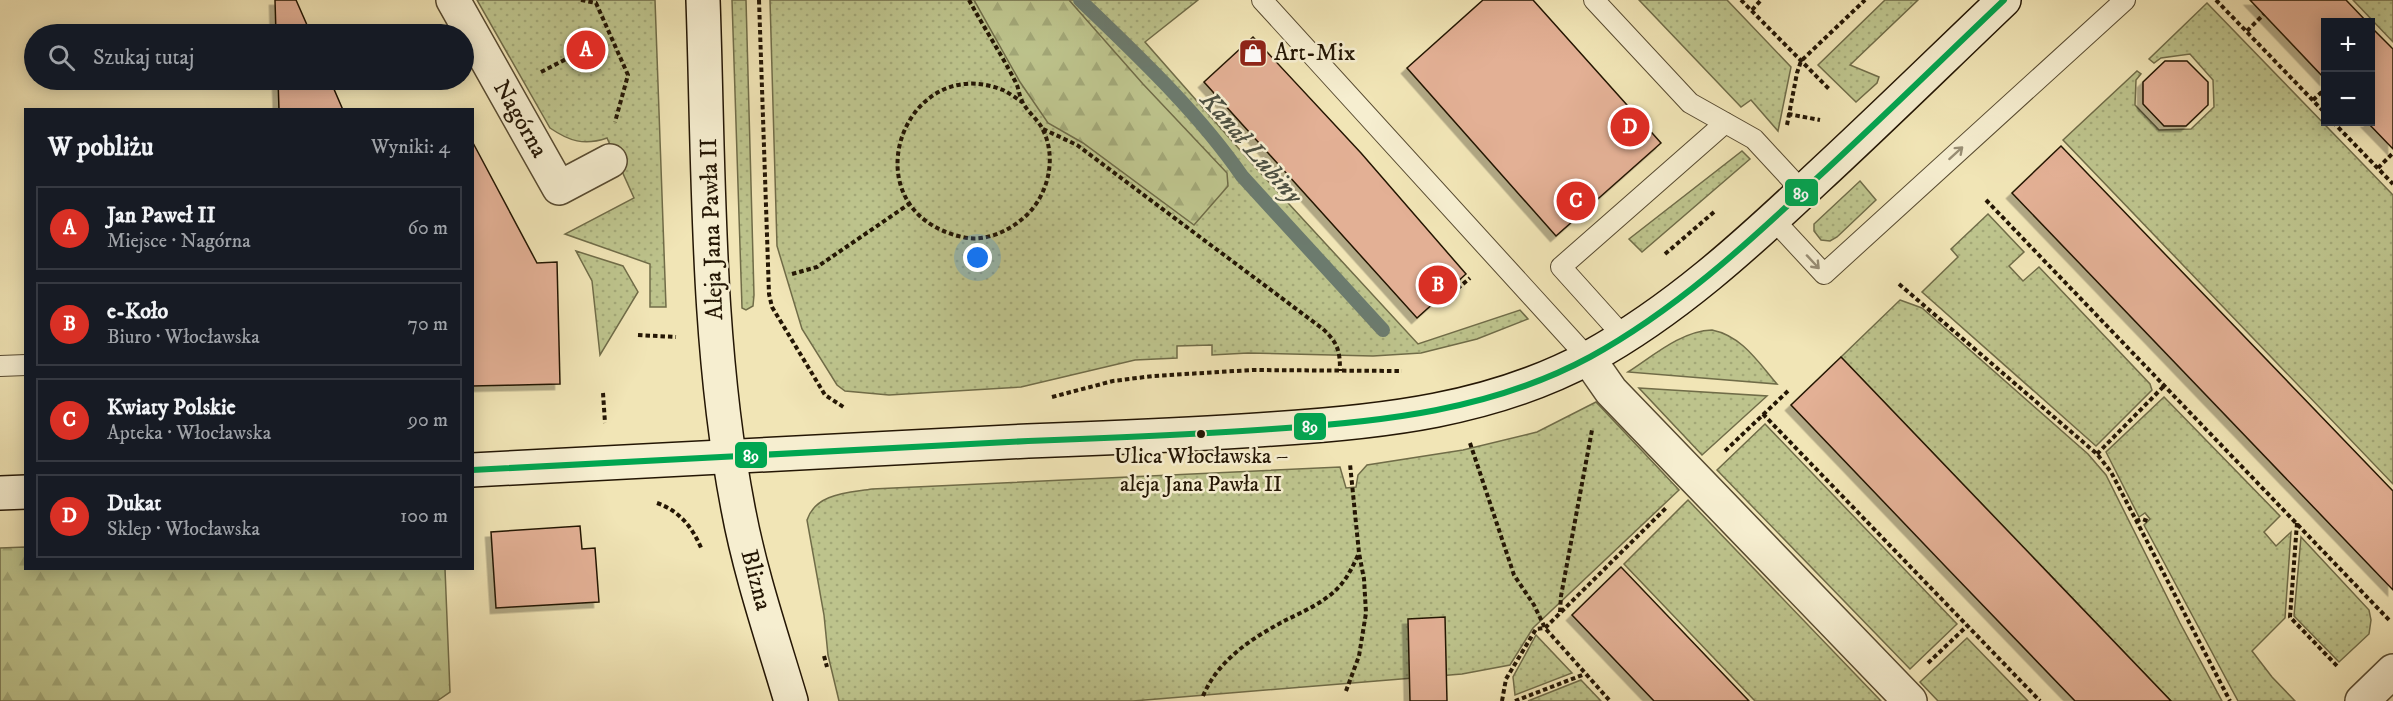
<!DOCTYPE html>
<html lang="pl">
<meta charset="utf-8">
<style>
:root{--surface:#171b24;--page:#20242c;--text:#f1f3f6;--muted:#9ea1a6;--line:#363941;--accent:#d93025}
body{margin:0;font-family:"IM FELL DW Pica",serif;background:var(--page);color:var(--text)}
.controls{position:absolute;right:18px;top:18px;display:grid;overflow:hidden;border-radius:0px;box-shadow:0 3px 15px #0003}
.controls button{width:54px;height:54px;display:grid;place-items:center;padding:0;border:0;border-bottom:2px solid var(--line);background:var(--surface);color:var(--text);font:30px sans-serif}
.you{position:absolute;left:978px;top:258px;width:21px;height:21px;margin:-15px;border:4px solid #fff;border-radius:50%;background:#1a73e8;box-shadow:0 0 0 9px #1a73e833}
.badge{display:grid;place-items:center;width:39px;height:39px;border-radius:50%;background:var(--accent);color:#fff;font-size:20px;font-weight:700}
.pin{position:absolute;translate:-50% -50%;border:3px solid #fff;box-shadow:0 2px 6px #0006}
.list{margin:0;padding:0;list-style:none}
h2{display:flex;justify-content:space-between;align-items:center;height:78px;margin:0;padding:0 24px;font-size:26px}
h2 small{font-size:20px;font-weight:400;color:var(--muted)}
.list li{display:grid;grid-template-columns:39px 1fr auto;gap:18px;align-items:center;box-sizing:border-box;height:84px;margin:0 12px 12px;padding:0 12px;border:2px solid var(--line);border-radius:0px}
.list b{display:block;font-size:22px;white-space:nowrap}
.list p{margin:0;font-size:20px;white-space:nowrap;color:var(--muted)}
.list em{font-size:20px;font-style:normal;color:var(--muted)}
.icon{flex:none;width:33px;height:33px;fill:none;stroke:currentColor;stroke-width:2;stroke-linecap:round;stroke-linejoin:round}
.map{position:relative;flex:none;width:2393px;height:701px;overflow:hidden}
.search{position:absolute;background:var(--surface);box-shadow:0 3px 15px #0003;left:24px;top:24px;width:450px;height:66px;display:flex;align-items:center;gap:15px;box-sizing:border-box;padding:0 21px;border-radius:33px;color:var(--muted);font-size:22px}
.panel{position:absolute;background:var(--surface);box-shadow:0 3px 15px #0003;left:24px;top:108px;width:450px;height:462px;border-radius:0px}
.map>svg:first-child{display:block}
.grass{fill:url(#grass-dots);stroke:#706c48;stroke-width:1.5}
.forest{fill:url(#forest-firs);stroke:#706c48;stroke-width:1.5}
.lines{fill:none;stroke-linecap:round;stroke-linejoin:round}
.stream{stroke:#6c7b6e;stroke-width:14}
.building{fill:#e3b095;stroke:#241604;stroke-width:1.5;filter:url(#shadow)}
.lane-casing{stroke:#574a30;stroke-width:22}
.street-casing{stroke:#574a30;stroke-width:36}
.secondary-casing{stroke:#241604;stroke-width:36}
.path{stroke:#241604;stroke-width:4;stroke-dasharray:4.5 3;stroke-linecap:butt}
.lane{stroke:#f6eed0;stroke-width:20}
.street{stroke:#f6eed0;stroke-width:33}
.secondary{stroke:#f6eed0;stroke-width:33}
.bus-1-casing{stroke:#f6eed0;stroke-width:10}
.bus-1{stroke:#00a651;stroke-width:6}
.oneway{stroke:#988d74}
.bus-dot{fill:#241604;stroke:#f6eed0;stroke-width:2}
.labels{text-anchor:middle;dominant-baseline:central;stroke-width:5;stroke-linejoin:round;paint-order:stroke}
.bus-label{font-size:22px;fill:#241604;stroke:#f6eed0}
.poi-label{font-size:24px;fill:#241604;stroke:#f6eed0;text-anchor:start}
.street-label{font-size:24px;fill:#241604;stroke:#f6eed0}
.water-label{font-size:26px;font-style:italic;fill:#4e5142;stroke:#f6eed0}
.line-badge{stroke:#f6eed0;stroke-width:2}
.badge-label{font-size:16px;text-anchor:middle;font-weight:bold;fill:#fff}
</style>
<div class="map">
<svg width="2393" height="701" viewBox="0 0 2393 701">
<defs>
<pattern id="grass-dots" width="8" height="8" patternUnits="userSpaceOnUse" patternTransform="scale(1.5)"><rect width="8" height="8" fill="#bdc38c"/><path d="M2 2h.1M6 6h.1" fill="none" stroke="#a2a777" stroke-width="1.8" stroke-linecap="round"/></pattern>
<pattern id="forest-firs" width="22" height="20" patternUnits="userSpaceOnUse" patternTransform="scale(1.5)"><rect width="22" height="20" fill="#bdc38c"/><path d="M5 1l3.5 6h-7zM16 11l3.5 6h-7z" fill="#a2a777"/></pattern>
<filter id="shadow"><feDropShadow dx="-5.5" dy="5.5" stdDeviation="0" flood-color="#0004"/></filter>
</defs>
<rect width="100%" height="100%" fill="#f1e5b6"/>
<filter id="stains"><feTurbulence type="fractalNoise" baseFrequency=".00333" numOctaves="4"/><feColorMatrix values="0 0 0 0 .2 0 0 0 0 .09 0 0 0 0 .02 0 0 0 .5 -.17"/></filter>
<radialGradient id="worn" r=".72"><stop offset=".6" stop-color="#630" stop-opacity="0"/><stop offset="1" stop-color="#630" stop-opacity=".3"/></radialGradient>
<g class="grass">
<path d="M477,0H655L666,307H650V264L565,234L634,198L607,138C584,146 569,141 550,128Z"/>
<path d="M732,0H746L754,295L753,306L746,310L742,308Z"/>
<path d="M770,0H1198L1145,42L1255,167L1418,344L1520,310L1528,319L1477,339L1421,353L1373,356L1248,353L1212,355V345L1177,346V358L1135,360L1021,387L889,395L845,391L837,385L802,329L777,246Z"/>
<path d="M1639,0H1727L1791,67L1778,131L1751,100L1741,107Z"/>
<path d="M1885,0H1918L1850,65L1879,77L1877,83L1856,102L1818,65Z"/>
<path d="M2353,0H2393V42Z"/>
<path d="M2207,3L2393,195V484L2063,140L2137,71L2141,74L2136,80L2135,105L2159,130L2191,129L2214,107L2213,80L2190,54L2161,58L2154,63L2149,59Z"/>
<path d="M1742,151L1750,159L1642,252L1629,239Z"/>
<path d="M1860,181L1876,200L1837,237L1830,241L1821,240L1814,231V224Z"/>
<path d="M1988,214L2024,252L2009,266L2023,281L2039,267L2150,384L2152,390L2096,446L1922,292L1958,257L1951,249Z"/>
<path d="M576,251L623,266L638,292L600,355L592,281Z"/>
<path d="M1900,300L1922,308L2088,454L2106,475L2180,623L2222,701H2171L1841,357Z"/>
<path d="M1712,330C1742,336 1758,362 1777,384L1628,372C1653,356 1681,331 1712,330Z"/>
<path d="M1639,388L1767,396L1702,455Z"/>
<path d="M2164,397L2280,516L2264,532L2276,546L2291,532L2285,618L2252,651L2272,677L2295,701H2238L2144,525L2150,519L2145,513L2139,517L2106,452Z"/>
<path d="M1596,402L1679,490L1533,628L1510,665L1462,674L1133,701H839L828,655L824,615L807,520C816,493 848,493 872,489L1340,467L1346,488L1356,487L1358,475L1367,465L1463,450L1537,432Z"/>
<path d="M1765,424L1957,624L1910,669L1717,470Z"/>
<path d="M1688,500L1881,701H1755L1624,564Z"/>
<path d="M2301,537L2369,610L2371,620L2369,634L2339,662L2294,616Z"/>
<path d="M1536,635L1572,673L1515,695L1513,677Z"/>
<path d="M1967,638L2028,701H1938L1920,682Z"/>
<path d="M1581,680L1601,701H1528Z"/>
</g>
<g class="forest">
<path d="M974,0H1069L1143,84L1227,173L1228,186L1194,225L1083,143L1048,123L1020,82Z"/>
<path d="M25,547L26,568L445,569L450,692L437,701H0V548Z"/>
</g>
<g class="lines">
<path class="stream" d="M1080,0C1137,55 1197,111 1242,176L1383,330"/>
</g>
<g class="building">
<path d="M275,0H296L311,34H276Z"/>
<path d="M1483,0H1533L1661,143L1556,236L1407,68Z"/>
<path d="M2250,0H2346L2367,22H2325V79Z"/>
<path d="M2370,26L2393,49V149L2367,122H2370Z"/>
<path d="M1253,37L1361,153L1466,274L1417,318L1204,82Z"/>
<path d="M2165,61H2187L2208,82V105L2186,126H2164L2143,104V82Z"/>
<path d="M278,80H330L343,110H279Z"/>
<path d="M472,141L537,263L557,262L560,384L472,386Z"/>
<path d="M2061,146L2393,491V590L2012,193Z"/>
<path d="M1841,357L2171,701H2075L1945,566L1791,405Z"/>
<path d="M580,526L582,549L595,548L599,602L496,608L491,532Z"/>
<path d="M1621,567L1749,701H1654L1572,615Z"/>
<path d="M1445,617L1447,701H1410L1408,619Z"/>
</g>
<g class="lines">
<g class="lane-casing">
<g id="lane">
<path d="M1262,0L1588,358"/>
<path d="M1594,0L1690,103L1754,139L1803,192"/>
<path d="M1773,219L1824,274L2125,0"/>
<path d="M1624,337L1561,267L1725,123"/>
<path d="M0,366L26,365"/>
</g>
</g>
<g class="street-casing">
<g id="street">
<path d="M453,0L559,188L610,161"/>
<path d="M1588,358L1611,391L1910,701"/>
<path d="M2362,701L2393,671"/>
</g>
</g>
<g class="secondary-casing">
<g id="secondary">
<path d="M703,0C709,169 706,341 738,508C750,573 772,637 791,701"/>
<path d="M472,470C658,460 843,450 1028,441C1110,438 1191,435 1272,429C1382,422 1492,410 1590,357C1674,311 1746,245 1815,180C1879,121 1941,60 2004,0"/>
<path d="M0,493L26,492"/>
</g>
</g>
<g class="path">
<path d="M581,0L596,3L628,75L615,122"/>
<path d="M759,0L769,294L772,307L825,395L845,408"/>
<path d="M969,0C984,28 1002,55 1016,83C1019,89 1019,95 1022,101C1027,112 1038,119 1043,130C1058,160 1047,200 1021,220C1005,233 983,242 962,237C846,210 903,50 1003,90C1009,93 1016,98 1022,102"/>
<path d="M1741,0L1830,90"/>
<path d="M2216,0L2326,114"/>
<path d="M1752,10L1761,0"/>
<path d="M2247,31L2264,14"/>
<path d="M541,72L576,54L582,65L599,57L589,37L572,45L576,54"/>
<path d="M2313,100L2326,88"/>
<path d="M1788,114L1820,120"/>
<path d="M2333,122L2393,184"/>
<path d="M1787,125L1797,73L1801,61L1865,0"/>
<path d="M1043,129L1077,145L1323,329C1338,343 1340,351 1340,371"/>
<path d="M2378,168L2393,153"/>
<path d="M1986,200L2391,622"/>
<path d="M1665,254L1714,212"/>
<path d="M792,274L817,267L909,204"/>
<path d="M1899,284L2097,454L2111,472L2230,701"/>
<path d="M1441,296L1444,300L1470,278"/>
<path d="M638,335L676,337"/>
<path d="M603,393L605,423"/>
<path d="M1052,397L1113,381L1153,376L1252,370L1402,371"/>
<path d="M1763,414L2040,701"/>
<path d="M1470,443L1514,575L1534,605L1545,628L1610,701"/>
<path d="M1725,451L1789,390"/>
<path d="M2097,454L2164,386"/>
<path d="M657,503C680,511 693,528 702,550"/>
<path d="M2136,521L2142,519L2148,521"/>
<path d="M2297,523L2290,617L2339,668"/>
<path d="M1560,612L1561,596L1592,430"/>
<path d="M824,656L827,667"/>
<path d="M1928,663L1967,626"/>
<path d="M1346,691L1359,656L1366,613L1364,579L1359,553L1350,464"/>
<path d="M1203,696C1218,660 1252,638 1286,620C1303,612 1324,602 1337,589C1347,579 1353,566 1359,553"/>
<path d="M1502,701L1506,679L1536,629L1545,628L1666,508"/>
<path d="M1515,701L1585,674"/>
</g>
<use href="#lane" class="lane"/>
<use href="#street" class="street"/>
<use href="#secondary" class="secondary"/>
<g class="bus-1-casing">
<path id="bus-1" d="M472,470C658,460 843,450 1028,441C1110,438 1191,435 1272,429C1382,422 1492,410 1590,357C1674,311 1746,245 1815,180C1879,121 1941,60 2004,0"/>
</g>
<use href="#bus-1" class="bus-1"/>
</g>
<defs><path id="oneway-shaft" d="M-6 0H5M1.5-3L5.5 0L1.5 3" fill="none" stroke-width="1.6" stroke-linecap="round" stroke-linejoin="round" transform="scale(1.5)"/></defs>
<g class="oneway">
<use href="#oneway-shaft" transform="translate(1956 153) rotate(-42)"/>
<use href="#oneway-shaft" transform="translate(1813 262) rotate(47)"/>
</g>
<defs>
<g id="shop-square" transform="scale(1.5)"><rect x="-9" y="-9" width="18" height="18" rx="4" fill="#8f2418" stroke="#f6eed0"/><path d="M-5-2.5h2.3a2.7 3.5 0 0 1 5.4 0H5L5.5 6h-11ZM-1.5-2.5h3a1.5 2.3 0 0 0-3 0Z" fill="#fff"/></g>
</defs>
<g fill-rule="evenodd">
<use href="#shop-square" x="1253" y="53"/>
</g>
<circle class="bus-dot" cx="1201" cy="434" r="5"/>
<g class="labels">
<g class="bus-label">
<text x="1201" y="456">Ulica Włocławska –<tspan x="1201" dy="28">aleja Jana Pawła II</tspan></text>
</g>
<g class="poi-label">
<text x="1274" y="53">Art-Mix</text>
</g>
<g class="street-label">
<text transform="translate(520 119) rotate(60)">Nagórna</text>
<text transform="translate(712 229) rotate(-92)">Aleja Jana Pawła II</text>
<text transform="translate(756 580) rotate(75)">Blizna</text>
</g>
<g class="water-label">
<text transform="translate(1251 148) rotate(49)">Kanał Lubiny</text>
</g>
</g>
<g class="line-badge">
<rect x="1784" y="178" width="35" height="29" rx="6" fill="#00a651"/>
<rect x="1293" y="412" width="34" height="29" rx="6" fill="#00a651"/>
<rect x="734" y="441" width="34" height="28" rx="6" fill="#00a651"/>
</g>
<g class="badge-label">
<text x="1801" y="199">89</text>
<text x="1310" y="432">89</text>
<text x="751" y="461">89</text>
</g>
<rect width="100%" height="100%" filter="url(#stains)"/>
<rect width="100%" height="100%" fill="url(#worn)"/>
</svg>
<div class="controls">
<button>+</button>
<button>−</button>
</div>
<div class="you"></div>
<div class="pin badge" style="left:586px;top:50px">A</div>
<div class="pin badge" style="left:1438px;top:285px">B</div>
<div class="pin badge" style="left:1576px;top:201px">C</div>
<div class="pin badge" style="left:1630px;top:127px">D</div>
<div class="search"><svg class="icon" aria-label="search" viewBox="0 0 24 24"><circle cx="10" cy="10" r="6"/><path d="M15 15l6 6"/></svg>Szukaj tutaj</div>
<section class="panel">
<h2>W pobliżu<small>Wyniki: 4</small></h2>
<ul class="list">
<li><span class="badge">A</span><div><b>Jan Paweł II</b><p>Miejsce · Nagórna</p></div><em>60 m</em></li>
<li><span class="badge">B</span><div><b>e-Koło</b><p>Biuro · Włocławska</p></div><em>70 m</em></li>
<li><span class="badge">C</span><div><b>Kwiaty Polskie</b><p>Apteka · Włocławska</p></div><em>90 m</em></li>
<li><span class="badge">D</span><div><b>Dukat</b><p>Sklep · Włocławska</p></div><em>100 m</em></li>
</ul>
</section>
</div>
